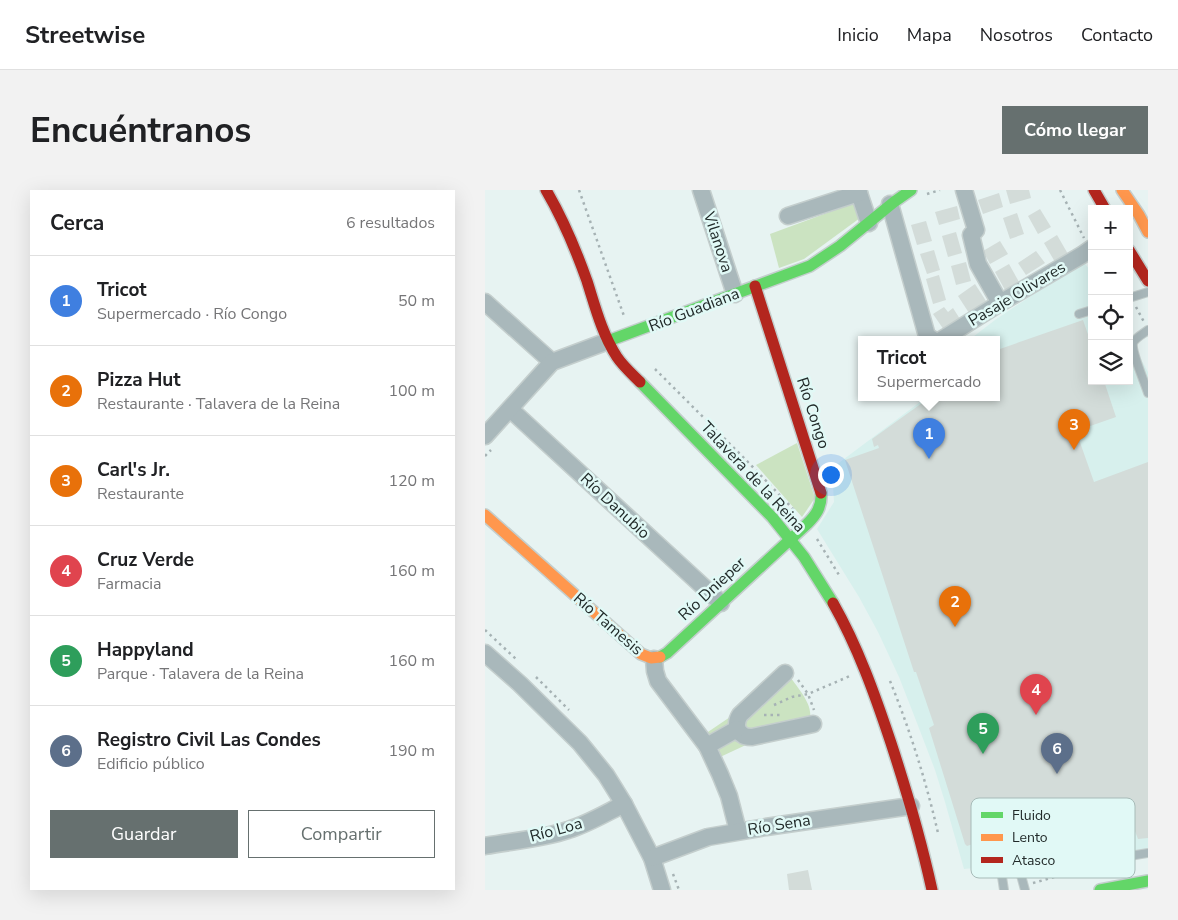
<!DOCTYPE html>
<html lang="es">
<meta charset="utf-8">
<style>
:root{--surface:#fff;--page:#f2f2f2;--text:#202124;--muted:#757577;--line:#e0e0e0;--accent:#66706f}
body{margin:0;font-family:"Nunito Sans",sans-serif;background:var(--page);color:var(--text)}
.controls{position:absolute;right:15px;top:15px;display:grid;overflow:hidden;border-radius:0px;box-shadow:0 5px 20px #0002}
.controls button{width:45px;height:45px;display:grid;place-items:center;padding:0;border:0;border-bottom:1px solid var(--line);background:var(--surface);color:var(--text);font:25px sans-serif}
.you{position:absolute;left:345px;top:284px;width:18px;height:18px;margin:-12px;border:4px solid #fff;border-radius:50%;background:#1a73e8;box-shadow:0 0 0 8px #1a73e833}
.badge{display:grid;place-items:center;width:32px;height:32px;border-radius:50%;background:var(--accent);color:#fff;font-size:16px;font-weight:700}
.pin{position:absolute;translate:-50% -41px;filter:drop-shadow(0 1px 2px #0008)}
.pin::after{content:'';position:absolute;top:26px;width:18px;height:15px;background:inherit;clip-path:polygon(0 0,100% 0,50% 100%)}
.popup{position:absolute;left:373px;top:146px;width:142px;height:65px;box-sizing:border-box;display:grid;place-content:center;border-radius:0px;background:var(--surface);filter:drop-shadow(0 1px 4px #0005);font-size:16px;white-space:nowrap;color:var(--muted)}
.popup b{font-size:19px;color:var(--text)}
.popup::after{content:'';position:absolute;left:50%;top:100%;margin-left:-10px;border:10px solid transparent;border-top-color:var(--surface)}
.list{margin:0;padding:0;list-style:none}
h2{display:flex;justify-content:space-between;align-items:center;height:65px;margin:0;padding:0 20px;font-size:21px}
h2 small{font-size:16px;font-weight:400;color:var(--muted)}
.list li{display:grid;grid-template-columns:32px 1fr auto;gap:15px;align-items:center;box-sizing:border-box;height:90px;padding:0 20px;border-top:1px solid var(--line)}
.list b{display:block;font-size:19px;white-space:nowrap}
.list p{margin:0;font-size:16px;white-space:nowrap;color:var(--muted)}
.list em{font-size:16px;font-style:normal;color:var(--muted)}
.actions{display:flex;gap:10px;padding:15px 20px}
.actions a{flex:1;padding:11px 0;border:1px solid var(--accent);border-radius:0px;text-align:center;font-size:18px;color:var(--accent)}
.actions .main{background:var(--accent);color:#fff}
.icon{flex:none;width:28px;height:28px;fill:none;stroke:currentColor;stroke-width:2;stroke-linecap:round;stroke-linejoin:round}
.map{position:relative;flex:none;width:663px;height:700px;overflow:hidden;border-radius:0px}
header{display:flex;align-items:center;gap:30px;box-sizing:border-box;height:70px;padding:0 25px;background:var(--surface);border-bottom:1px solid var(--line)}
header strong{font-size:24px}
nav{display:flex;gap:28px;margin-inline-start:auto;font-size:18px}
.intro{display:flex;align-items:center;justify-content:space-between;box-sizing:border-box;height:120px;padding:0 30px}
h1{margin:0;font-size:35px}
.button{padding:12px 22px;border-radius:0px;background:var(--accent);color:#fff;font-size:18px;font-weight:700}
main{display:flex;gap:30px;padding:0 30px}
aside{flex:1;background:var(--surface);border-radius:0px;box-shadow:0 5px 20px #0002}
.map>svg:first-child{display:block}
.built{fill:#d7f0ed}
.green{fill:#cbe3c1}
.building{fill:#d3dcd9}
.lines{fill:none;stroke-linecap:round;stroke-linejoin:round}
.lane-casing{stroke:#c4cecd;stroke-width:10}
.street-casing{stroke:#c4cecd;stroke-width:19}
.fast-casing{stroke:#c4cecd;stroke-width:14}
.slow-casing{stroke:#c4cecd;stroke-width:14}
.jam-casing{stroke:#c4cecd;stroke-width:14}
.path{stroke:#a6b2b4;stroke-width:2.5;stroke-dasharray:2.5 4;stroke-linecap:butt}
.lane{stroke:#a9b8bb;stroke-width:8}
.street{stroke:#a9b8bb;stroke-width:16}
.fast{stroke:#63d668;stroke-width:11}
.slow{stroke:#ff974d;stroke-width:11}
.jam{stroke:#b3261e;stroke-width:11}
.labels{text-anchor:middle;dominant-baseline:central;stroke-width:5;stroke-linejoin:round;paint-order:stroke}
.street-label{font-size:16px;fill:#212a29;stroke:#e1f9f6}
.key{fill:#e1f9f6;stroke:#a7bbb8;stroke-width:1}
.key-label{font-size:14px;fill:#212a29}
</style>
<header>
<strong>Streetwise</strong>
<nav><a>Inicio</a><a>Mapa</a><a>Nosotros</a><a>Contacto</a></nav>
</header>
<div class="intro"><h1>Encuéntranos</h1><a class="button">Cómo llegar</a></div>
<main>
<aside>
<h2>Cerca<small>6 resultados</small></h2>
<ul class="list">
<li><span class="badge" style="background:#3f7fe0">1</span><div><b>Tricot</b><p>Supermercado · Río Congo</p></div><em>50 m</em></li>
<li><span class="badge" style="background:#e8710a">2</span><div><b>Pizza Hut</b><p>Restaurante · Talavera de la Reina</p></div><em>100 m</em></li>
<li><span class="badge" style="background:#e8710a">3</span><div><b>Carl's Jr.</b><p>Restaurante</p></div><em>120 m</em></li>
<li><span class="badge" style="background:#e0444e">4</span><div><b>Cruz Verde</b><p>Farmacia</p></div><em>160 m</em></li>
<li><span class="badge" style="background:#2e9e5b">5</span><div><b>Happyland</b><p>Parque · Talavera de la Reina</p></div><em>160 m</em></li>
<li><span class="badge" style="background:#5c6f8a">6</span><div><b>Registro Civil Las Condes</b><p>Edificio público</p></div><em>190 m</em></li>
</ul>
<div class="actions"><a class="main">Guardar</a><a>Compartir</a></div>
</aside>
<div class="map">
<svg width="663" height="700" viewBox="0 0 663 700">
<rect width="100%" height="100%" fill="#e7f3f2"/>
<path class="built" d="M598,71L607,83V191H644V147L663,182V660L479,679L460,612L450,580L432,533L414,487L393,442L374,407L332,339L349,312L347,278L435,212L437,208H512V150H484L510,130Z"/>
<g class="green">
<path d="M369,13L375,28L319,69L294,78L285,44Z"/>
<path d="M312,253L330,308L317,327L271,275Z"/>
<path d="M306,488C313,498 330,517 324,530L264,541L259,537L261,526Z"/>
<path d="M248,525L263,554L233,568L220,544Z"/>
</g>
<g class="building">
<path d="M521,0H544L546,8L525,14Z"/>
<path d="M514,3L518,17L498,24L493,10Z"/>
<path d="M472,16L475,29L454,35L450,22Z"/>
<path d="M555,19L566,37L553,44L543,26Z"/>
<path d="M532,23L539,44L525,49L518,28Z"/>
<path d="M441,31L447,51L432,55L426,35Z"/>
<path d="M471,42L477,63L463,67L457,46Z"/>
<path d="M572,45L583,64L570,72L559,53Z"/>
<path d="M515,51L523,64L505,74L498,61Z"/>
<path d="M449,60L455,80L442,84L435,64Z"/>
<path d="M551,61L560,73L541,85L533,73Z"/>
<path d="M481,72L486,91L471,95L466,76Z"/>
<path d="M524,74L534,92L520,100L510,82Z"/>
<path d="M454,85L461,110L448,114L441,89Z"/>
<path d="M490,94L501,111L484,123L473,106Z"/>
<path d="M459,117L463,122L468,118L475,129L459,140L448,124Z"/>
<path d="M598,130L607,156V191H619L631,227L591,241L609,292L663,272V648L653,649L648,636L589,657L587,652L548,664L543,651L511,661L506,648L482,656L480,654L444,538L449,535L431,482H429L360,270L394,258L393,255L389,257L387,249L444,208H512V160Z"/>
<path d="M323,680L327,700H304L302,684Z"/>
</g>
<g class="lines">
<g class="lane-casing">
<g id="lane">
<path d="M644,108L663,102"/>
<path d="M594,124L607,120"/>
<path d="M663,140C658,144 650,148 648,153C646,161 660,193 663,203"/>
<path d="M528,656L540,700"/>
<path d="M518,659L516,680L519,700"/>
<path d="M590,675L663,663"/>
</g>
</g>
<g class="street-casing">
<g id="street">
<path d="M216,0L250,104"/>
<path d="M373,0L384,33"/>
<path d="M479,0L491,40L486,45L493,74L515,113"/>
<path d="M405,14L442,146L448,150"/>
<path d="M303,26L374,3"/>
<path d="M0,112L67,172"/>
<path d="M456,150L515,113L597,65L607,58"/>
<path d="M25,219L236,413"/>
<path d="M0,246L67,172L123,151"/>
<path d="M0,463L35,494L95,553L121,585L139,614L167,668L177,700"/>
<path d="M169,469L170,481L173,491L222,556L235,584L244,606L253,641"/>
<path d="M300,483L255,525C251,531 250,541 258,545C260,547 264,547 267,547L328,534"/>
<path d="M222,556L252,539"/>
<path d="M0,656C27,651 57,649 83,640C103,634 121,623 139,614"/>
<path d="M167,668L223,647L281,637L426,616"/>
</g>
</g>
<g class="fast-casing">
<g id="fast">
<path d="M123,151L325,76L355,56L409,12L426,0"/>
<path d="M155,192L287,327L319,367L348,413"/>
<path d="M175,467L182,463L322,334C331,325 337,317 336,303"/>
<path d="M615,700L663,691"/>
</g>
</g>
<g class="slow-casing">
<g id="slow">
<path d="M637,0L654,25L663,42"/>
<path d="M0,325L156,464L166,468L175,467"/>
</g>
</g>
<g class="jam-casing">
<g id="jam">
<path d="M61,0C78,29 91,60 102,91C110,116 117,144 132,167C138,176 147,184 155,192"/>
<path d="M609,0L620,19"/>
<path d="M644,60L663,91"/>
<path d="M270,96L336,303"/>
<path d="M348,413C373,457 390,505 406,553C422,602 436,650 447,700"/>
</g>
</g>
<g class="path">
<path d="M94,0L139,126"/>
<path d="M575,0L599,48"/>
<path d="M442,4L455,0"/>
<path d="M651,117L659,132"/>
<path d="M170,179L260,269L310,321"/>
<path d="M0,266L6,260"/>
<path d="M332,349L354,385"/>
<path d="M0,440L32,470"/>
<path d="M51,487L84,520"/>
<path d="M313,490L323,504L329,520"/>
<path d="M405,491C425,540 441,591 453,643"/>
<path d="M289,515L307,507L323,504L365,486"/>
<path d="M279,525H297"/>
<path d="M188,684L194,700"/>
<path d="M548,693L584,683"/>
</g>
<use href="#lane" class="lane"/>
<use href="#street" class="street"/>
<use href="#fast" class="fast"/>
<use href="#slow" class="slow"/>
<use href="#jam" class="jam"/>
</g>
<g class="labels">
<g class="street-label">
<text transform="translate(233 52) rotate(72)">Vilanova</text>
<text transform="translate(532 104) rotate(-31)">Pasaje Olivares</text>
<text transform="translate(209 120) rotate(-21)">Río Guadiana</text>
<text transform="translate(328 223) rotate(72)">Río Congo</text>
<text transform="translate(268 287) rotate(47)">Talavera de la Reina</text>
<text transform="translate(130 316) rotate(43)">Río Danubio</text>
<text transform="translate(227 399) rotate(-43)">Río Dnieper</text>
<text transform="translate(123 434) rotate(41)">Río Tamesis</text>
<text transform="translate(294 635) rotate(-9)">Río Sena</text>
<text transform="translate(71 640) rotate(-15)">Río Loa</text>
</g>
</g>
<rect x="486" y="608" width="164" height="80" rx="8" class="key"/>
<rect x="496" y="622" width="22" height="6" fill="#63d668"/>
<rect x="496" y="644" width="22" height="7" fill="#ff974d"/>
<rect x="496" y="667" width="22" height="6" fill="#b3261e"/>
<g class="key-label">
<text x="527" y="630">Fluido</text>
<text x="527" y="652">Lento</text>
<text x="527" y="675">Atasco</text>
</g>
</svg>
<div class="controls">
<button>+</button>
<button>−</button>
<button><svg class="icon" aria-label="locate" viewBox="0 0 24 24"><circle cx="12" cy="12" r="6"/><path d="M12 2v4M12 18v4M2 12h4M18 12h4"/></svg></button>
<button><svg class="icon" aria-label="layers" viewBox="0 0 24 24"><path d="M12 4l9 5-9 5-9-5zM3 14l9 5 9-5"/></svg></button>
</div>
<div class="you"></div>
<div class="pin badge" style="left:444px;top:269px;background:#3f7fe0">1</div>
<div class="popup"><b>Tricot</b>Supermercado</div>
<div class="pin badge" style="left:470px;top:437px;background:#e8710a">2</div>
<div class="pin badge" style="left:589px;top:260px;background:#e8710a">3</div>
<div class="pin badge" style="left:551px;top:525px;background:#e0444e">4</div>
<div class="pin badge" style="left:498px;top:564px;background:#2e9e5b">5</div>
<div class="pin badge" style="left:572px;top:584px;background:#5c6f8a">6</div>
</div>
</main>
